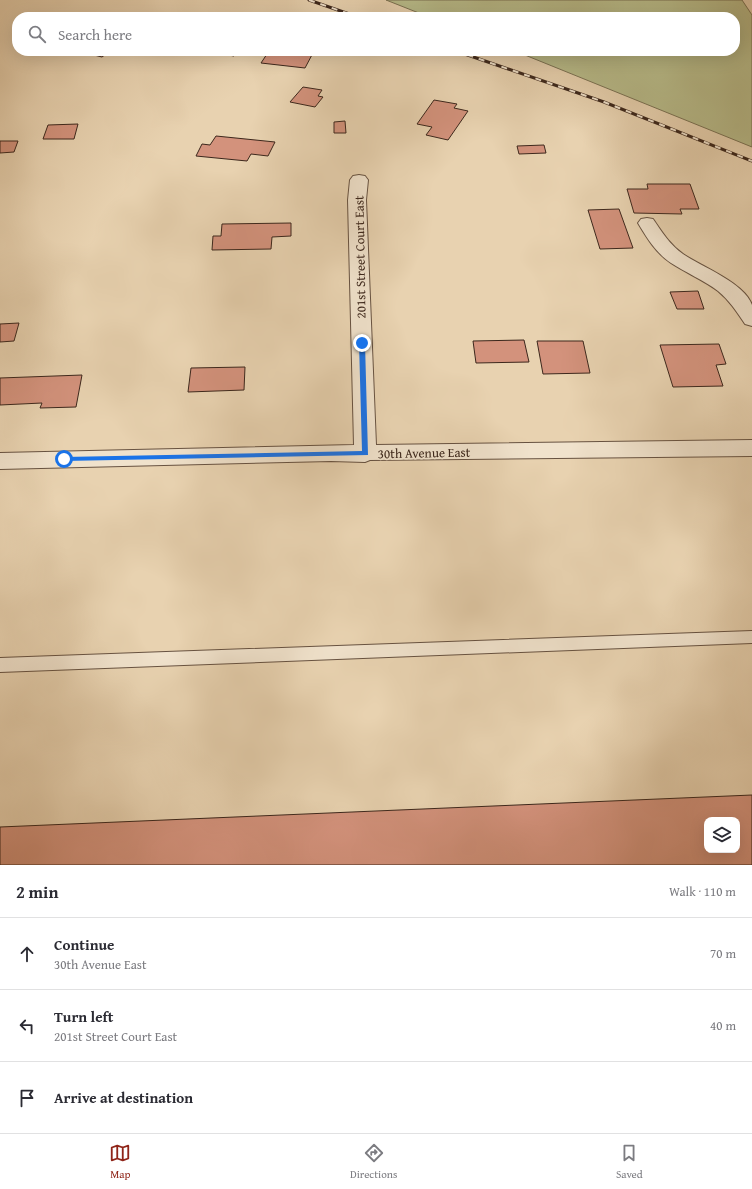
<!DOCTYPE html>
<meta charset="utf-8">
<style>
:root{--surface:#fff;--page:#f7f7f7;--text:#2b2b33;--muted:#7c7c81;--line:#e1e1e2;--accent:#8f2418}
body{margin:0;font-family:"Gentium Book Plus",serif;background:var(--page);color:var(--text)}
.controls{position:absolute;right:12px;bottom:12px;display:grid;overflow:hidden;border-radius:8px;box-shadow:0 4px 16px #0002}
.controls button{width:36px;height:36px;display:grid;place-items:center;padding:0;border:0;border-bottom:1px solid var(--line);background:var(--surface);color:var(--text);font:20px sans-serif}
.stop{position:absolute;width:12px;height:12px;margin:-9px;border:3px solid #1a73e8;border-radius:50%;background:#fff}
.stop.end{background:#1a73e8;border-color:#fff;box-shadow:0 1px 4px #0008}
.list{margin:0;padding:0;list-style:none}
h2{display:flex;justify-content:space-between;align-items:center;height:52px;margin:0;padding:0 16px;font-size:17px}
h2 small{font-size:13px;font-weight:400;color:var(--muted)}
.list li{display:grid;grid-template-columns:26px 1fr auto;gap:12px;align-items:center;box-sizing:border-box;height:72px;padding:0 16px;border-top:1px solid var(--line)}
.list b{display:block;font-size:15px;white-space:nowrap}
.list p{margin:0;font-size:13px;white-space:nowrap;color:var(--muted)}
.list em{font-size:13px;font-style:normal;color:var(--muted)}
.icon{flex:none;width:22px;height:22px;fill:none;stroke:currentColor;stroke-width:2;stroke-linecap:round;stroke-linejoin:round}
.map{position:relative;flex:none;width:752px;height:865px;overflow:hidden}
.search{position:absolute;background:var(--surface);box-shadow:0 4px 16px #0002;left:12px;right:12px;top:12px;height:44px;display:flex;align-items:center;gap:10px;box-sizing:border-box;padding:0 14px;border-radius:16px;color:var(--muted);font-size:15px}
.sheet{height:268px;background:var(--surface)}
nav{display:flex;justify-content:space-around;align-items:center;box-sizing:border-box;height:56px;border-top:1px solid var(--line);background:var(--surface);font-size:11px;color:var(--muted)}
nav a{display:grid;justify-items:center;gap:2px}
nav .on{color:var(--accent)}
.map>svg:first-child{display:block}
.green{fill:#b7bb8a;stroke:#7a7153}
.building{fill:#d3927c;stroke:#3c271c;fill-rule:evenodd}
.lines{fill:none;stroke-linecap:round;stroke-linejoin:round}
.lane-casing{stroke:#675241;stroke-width:2}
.street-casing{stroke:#675241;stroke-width:2}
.lane{fill:#f0e2cc;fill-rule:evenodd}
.street{fill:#f0e2cc;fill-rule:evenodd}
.rail-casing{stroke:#3c271c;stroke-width:3}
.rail{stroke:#f0e2cc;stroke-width:2;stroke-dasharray:6;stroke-linecap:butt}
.route{fill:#1a73e8}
.labels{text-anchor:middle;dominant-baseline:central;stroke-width:3.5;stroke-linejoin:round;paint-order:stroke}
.street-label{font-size:13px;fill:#3c271c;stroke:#f0e2cc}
</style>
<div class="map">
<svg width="752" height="865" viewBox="0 0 752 865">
<rect width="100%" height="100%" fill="#e8d2b0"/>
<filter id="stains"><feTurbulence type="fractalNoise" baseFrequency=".005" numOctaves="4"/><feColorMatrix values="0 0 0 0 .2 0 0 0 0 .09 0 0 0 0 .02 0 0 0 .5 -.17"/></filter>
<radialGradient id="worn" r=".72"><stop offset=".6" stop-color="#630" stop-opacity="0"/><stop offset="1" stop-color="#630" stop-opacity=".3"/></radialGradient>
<path class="green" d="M386,0H742L752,15V147L515,51H735V17H429Z"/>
<g class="building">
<path d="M94,51H110L102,57L90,54Z"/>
<path d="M206,51H238L234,56Z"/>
<path d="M269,51H314L305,68L261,63Z"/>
<path d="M303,87L322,90L318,96L323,97L315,107L290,102Z"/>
<path d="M434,100L457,104L454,108L468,111L448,140L426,135L432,127L417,124Z"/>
<path d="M345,121L346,133H334V122Z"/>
<path d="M78,124L74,139H43L48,125Z"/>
<path d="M216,136L275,142L268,156L251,154L247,161L196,156L202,144L210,145Z"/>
<path d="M0,141H18L14,152L0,153Z"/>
<path d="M544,145L546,153L519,154L517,146Z"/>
<path d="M647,184H690L699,209H680L682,214L634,213L627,189H648Z"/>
<path d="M619,209L633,248L600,249L588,210Z"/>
<path d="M291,223V236L272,237L271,249L212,250L213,236H221L222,224Z"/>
<path d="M698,291L704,309H677L670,292Z"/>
<path d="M19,323L14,341L0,342V324Z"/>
<path d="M524,340L529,362L476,363L473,341Z"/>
<path d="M537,341H583L590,373L543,374Z"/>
<path d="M719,344L726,364L716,365L723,386L673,387L660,345Z"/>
<path d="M245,367L244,390L188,392L191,368Z"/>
<path d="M82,375L76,407L40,408L42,403L0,405V378Z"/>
<path d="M752,795V865H0V827ZM707,820H737V850H707Z"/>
</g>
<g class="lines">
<g class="lane-casing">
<path id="lane" d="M752,631V643L0,672V658Z"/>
</g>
<g class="street-casing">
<g id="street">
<path d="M359,175L365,176L368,180L366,200L376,445L752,440V456L370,460L365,462L331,461L0,469V453L354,445L348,200L350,180L353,176Z"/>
<path d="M647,218L653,219C662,232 670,245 683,254C700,266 745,283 752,305C752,310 752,320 752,326L745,324C737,312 730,301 718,291C704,280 686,273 671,263C656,253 647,238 638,223L641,219Z"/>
</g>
</g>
<use href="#lane" class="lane"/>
<use href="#street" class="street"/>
<g class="rail-casing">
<g id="rail">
<path d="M309,0L358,17"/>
<path d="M456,51L604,102L752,161"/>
</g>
</g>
<use href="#rail" class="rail"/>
</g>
<path class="route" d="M362,341L365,343L368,455L64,461L61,459L64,457L362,451L359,343Z"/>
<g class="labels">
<g class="street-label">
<text transform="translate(360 257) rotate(-91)">201st Street Court East</text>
<text transform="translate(424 453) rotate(-1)">30th Avenue East</text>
</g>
</g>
<rect width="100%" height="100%" filter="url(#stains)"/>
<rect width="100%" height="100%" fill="url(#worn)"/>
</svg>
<div class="controls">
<button><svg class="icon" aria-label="layers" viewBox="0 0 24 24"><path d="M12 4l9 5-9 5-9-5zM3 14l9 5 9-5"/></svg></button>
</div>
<div class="stop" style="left:64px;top:459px"></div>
<div class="stop end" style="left:362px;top:343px"></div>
<div class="search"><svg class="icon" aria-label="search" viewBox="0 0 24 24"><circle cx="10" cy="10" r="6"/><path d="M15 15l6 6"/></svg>Search here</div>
</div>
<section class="sheet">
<h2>2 min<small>Walk · 110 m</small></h2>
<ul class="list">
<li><svg class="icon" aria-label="ahead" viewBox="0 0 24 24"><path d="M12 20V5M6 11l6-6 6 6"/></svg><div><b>Continue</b><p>30th Avenue East</p></div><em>70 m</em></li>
<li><svg class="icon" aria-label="left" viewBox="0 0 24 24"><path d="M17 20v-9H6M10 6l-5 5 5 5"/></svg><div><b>Turn left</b><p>201st Street Court East</p></div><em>40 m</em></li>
<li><svg class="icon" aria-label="arrive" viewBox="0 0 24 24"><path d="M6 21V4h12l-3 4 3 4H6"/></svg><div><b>Arrive at destination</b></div></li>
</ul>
</section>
<nav>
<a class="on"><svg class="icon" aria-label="map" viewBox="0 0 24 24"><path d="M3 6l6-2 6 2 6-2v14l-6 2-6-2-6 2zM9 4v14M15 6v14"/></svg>Map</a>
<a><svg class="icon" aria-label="directions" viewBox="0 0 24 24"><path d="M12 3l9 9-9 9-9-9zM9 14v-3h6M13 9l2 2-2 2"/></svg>Directions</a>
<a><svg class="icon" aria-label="saved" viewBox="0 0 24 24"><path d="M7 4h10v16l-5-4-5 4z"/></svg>Saved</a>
</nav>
